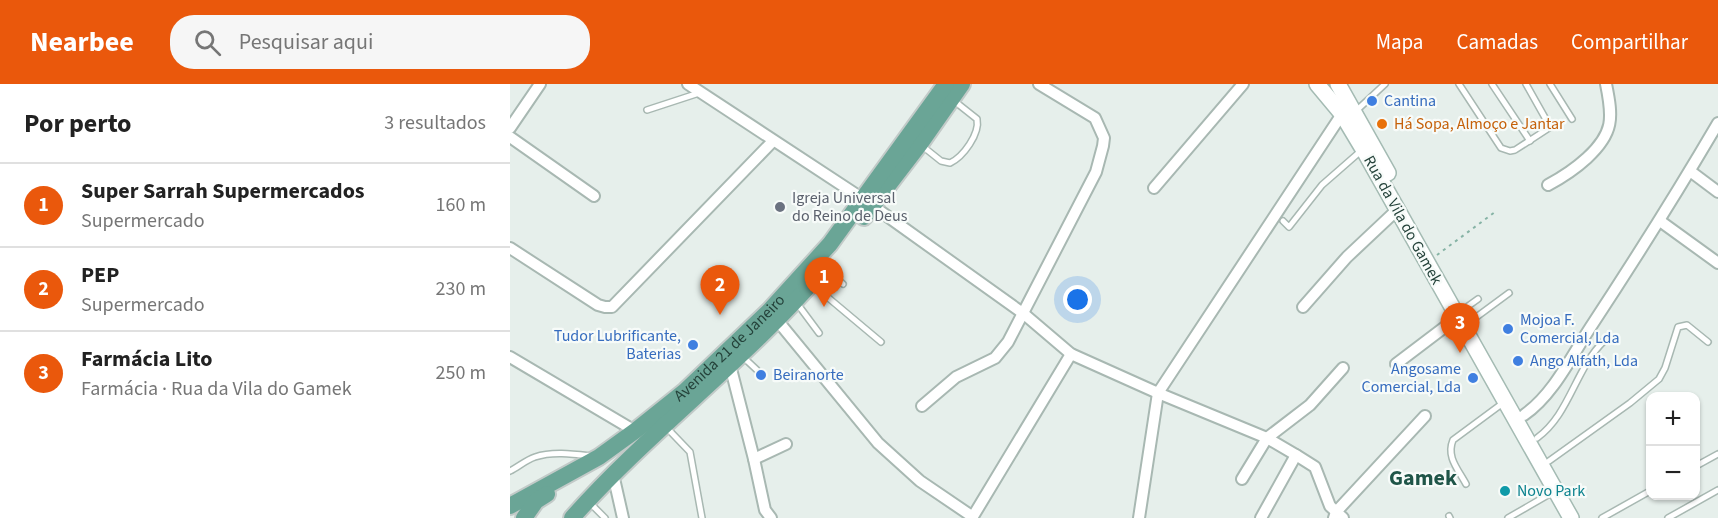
<!DOCTYPE html>
<html lang="pt">
<meta charset="utf-8">
<style>
:root{--surface:#fff;--page:#f6f6f6;--text:#222;--muted:#767676;--line:#e0e0e0;--accent:#ea580c}
body{margin:0;font-family:"Source Sans 3",sans-serif;background:var(--page);color:var(--text)}
.controls{position:absolute;right:18px;bottom:18px;display:grid;overflow:hidden;border-radius:12px;box-shadow:0 2px 4px #0004}
.controls button{width:54px;height:54px;display:grid;place-items:center;padding:0;border:0;border-bottom:2px solid var(--line);background:var(--surface);color:var(--text);font:30px sans-serif}
.you{position:absolute;left:568px;top:216px;width:21px;height:21px;margin:-15px;border:4px solid #fff;border-radius:50%;background:#1a73e8;box-shadow:0 0 0 9px #1a73e833}
.badge{display:grid;place-items:center;width:39px;height:39px;border-radius:50%;background:var(--accent);color:#fff;font-size:20px;font-weight:700}
.pin{position:absolute;translate:-50% -50px;filter:drop-shadow(0 2px 3px #0008)}
.pin::after{content:'';position:absolute;top:32px;width:21px;height:18px;background:inherit;clip-path:polygon(0 0,100% 0,50% 100%)}
.list{margin:0;padding:0;list-style:none}
h2{display:flex;justify-content:space-between;align-items:center;height:78px;margin:0;padding:0 24px;font-size:26px}
h2 small{font-size:20px;font-weight:400;color:var(--muted)}
.list li{display:grid;grid-template-columns:39px 1fr auto;gap:18px;align-items:center;box-sizing:border-box;height:84px;padding:0 24px;border-top:2px solid var(--line)}
.list b{display:block;font-size:22px;white-space:nowrap}
.list p{margin:0;font-size:20px;white-space:nowrap;color:var(--muted)}
.list em{font-size:20px;font-style:normal;color:var(--muted)}
.icon{flex:none;width:33px;height:33px;fill:none;stroke:currentColor;stroke-width:2;stroke-linecap:round;stroke-linejoin:round}
.map{position:relative;flex:none;width:1208px;height:434px;overflow:hidden}
header{display:flex;align-items:center;gap:36px;box-sizing:border-box;height:84px;padding:0 30px;background:var(--accent);color:#fff}
header strong{font-size:28px}
nav{display:flex;gap:33px;margin-inline-start:auto;font-size:21px}
.search{width:420px;height:54px;background:var(--page);display:flex;align-items:center;gap:15px;box-sizing:border-box;padding:0 21px;border-radius:24px;color:var(--muted);font-size:22px}
main{display:flex}
aside{flex:1;background:var(--surface)}
.map>svg:first-child{display:block}
.lines{fill:none;stroke-linecap:round;stroke-linejoin:round}
.service-casing{stroke:#a8b8b2;stroke-width:8}
.minor-casing{stroke:#a8b8b2;stroke-width:14}
.secondary-casing{stroke:#a4bbb3;stroke-width:18}
.primary-casing{stroke:#c2cac8;stroke-width:20}
.path{stroke:#86b3a5;stroke-width:2;stroke-dasharray:3 4.5;stroke-linecap:butt}
.service{stroke:#fff;stroke-width:5}
.minor{stroke:#fff;stroke-width:10}
.secondary{stroke:#fff;stroke-width:15}
.primary{stroke:#6aa596;stroke-width:16}
.shop-dot{fill:#3f7fe0;stroke:#f7fbf9;stroke-width:2}
.food-dot{fill:#e8710a;stroke:#f7fbf9;stroke-width:2}
.worship-dot{fill:#6b7280;stroke:#f7fbf9;stroke-width:2}
.culture-dot{fill:#0f9aa8;stroke:#f7fbf9;stroke-width:2}
.labels{text-anchor:middle;dominant-baseline:central;stroke-width:4.5;stroke-linejoin:round;paint-order:stroke}
.shop-label{font-size:16px;fill:#366cbe;stroke:#f7fbf9;text-anchor:start}
.food-label{font-size:16px;fill:#c56008;stroke:#f7fbf9;text-anchor:start}
.worship-label{font-size:16px;fill:#5b616d;stroke:#f7fbf9;text-anchor:start}
.street-label{font-size:16px;fill:#24423a;stroke:#f7fbf9}
.culture-label{font-size:16px;fill:#0d838f;stroke:#f7fbf9;text-anchor:start}
.district-label{font-size:22px;font-weight:bold;fill:#1f5548;stroke:#f7fbf9}
</style>
<header>
<strong>Nearbee</strong>
<div class="search"><svg class="icon" aria-label="search" viewBox="0 0 24 24"><circle cx="10" cy="10" r="6"/><path d="M15 15l6 6"/></svg>Pesquisar aqui</div>
<nav><a>Mapa</a><a>Camadas</a><a>Compartilhar</a></nav>
</header>
<main>
<aside>
<h2>Por perto<small>3 resultados</small></h2>
<ul class="list">
<li><span class="badge">1</span><div><b>Super Sarrah Supermercados</b><p>Supermercado</p></div><em>160 m</em></li>
<li><span class="badge">2</span><div><b>PEP</b><p>Supermercado</p></div><em>230 m</em></li>
<li><span class="badge">3</span><div><b>Farmácia Lito</b><p>Farmácia · Rua da Vila do Gamek</p></div><em>250 m</em></li>
</ul>
</aside>
<div class="map">
<svg width="1208" height="434" viewBox="0 0 1208 434">
<rect width="100%" height="100%" fill="#e6efeb"/>
<g class="lines">
<g class="service-casing">
<g id="service">
<path d="M949,0L991,64L1000,67L1005,66L1039,44L1038,39L1016,0"/>
<path d="M982,0L1020,57"/>
<path d="M1040,0L1062,35"/>
<path d="M137,26L189,9"/>
<path d="M846,27L875,0"/>
<path d="M411,61L431,77L440,79C453,73 470,50 467,35L443,16"/>
<path d="M773,137L779,143L812,101L852,66"/>
<path d="M316,185L333,200"/>
<path d="M303,201L371,258"/>
<path d="M286,218L309,249"/>
<path d="M954,225L968,215"/>
<path d="M961,237L999,209"/>
<path d="M232,272L247,286"/>
<path d="M156,343L180,368L192,434"/>
<path d="M1027,354C1060,330 1065,285 1094,257"/>
<path d="M1039,377L1120,319L1149,295L1155,284L1168,243L1177,241L1198,258"/>
<path d="M1186,382L1208,370"/>
<path d="M0,387C8,383 16,376 25,373C42,367 64,370 81,372"/>
<path d="M956,400C948,385 936,373 943,356L993,319"/>
<path d="M81,420L95,434"/>
<path d="M939,432L940,434"/>
<path d="M998,434L1043,408"/>
<path d="M1092,434L1140,407"/>
<path d="M1158,434L1208,406"/>
</g>
</g>
<g class="minor-casing">
<g id="minor">
<path d="M178,0L353,115"/>
<path d="M0,44L30,0"/>
<path d="M0,53L84,112"/>
<path d="M1180,87L1208,108"/>
<path d="M1038,101C1053,93 1065,85 1077,74C1104,49 1103,34 1096,0"/>
<path d="M644,104L733,0"/>
<path d="M363,122L514,230L561,270L648,309L757,354L786,371L805,383L820,422L833,434"/>
<path d="M1150,137L1208,179"/>
<path d="M0,164L88,221L95,223H102L263,57"/>
<path d="M793,223L837,173L888,125"/>
<path d="M267,236L368,359L410,397L463,433"/>
<path d="M0,273L125,347"/>
<path d="M886,280L948,233"/>
<path d="M220,281L244,375L255,426L261,434"/>
<path d="M412,322L446,293L485,274L498,258L586,88L593,62L594,54L585,34L529,0"/>
<path d="M1014,331C1043,311 1061,273 1080,244C1124,177 1167,109 1208,39"/>
<path d="M244,375L276,360"/>
<path d="M103,390L113,434"/>
<path d="M732,395L757,354L800,321L833,284"/>
<path d="M462,434L561,270"/>
<path d="M629,434L648,309L832,30"/>
<path d="M751,434L786,371"/>
<path d="M824,434L826,428L915,332"/>
</g>
</g>
<g class="secondary-casing">
<g id="secondary">
<path d="M807,0L832,30L856,70L1061,434"/>
<path d="M828,0L878,89"/>
</g>
</g>
<g class="primary-casing">
<g id="primary">
<path d="M354,133L410,60L452,0"/>
<path id="s1" d="M0,422L89,373L125,347L175,307L260,226L320,160L436,0"/>
<path d="M14,434L26,417L37,410"/>
<path d="M62,434C140,346 236,276 313,186"/>
</g>
</g>
<path class="path" d="M927,171L985,128"/>
<use href="#service" class="service"/>
<use href="#minor" class="minor"/>
<use href="#secondary" class="secondary"/>
<use href="#primary" class="primary"/>
</g>
<g class="shop-dot">
<circle cx="862" cy="17" r="6"/>
<circle cx="998" cy="245" r="6"/>
<circle cx="183" cy="261" r="6"/>
<circle cx="1008" cy="277" r="6"/>
<circle cx="251" cy="291" r="6"/>
<circle cx="963" cy="294" r="6"/>
</g>
<circle class="food-dot" cx="872" cy="40" r="6"/>
<circle class="worship-dot" cx="270" cy="123" r="6"/>
<circle class="culture-dot" cx="995" cy="407" r="6"/>
<g class="labels">
<g class="shop-label">
<text x="874" y="17">Cantina</text>
<text x="1010" y="236">Mojoa F.<tspan x="1010" dy="18">Comercial, Lda</tspan></text>
<text x="171" y="252" text-anchor="end">Tudor Lubrificante,<tspan x="171" dy="18">Baterias</tspan></text>
<text x="1020" y="277">Ango Alfath, Lda</text>
<text x="951" y="285" text-anchor="end">Angosame<tspan x="951" dy="18">Comercial, Lda</tspan></text>
<text x="263" y="291">Beiranorte</text>
</g>
<g class="food-label">
<text x="884" y="40">Há Sopa, Almoço e Jantar</text>
</g>
<g class="worship-label">
<text x="282" y="114">Igreja Universal<tspan x="282" dy="18">do Reino de Deus</tspan></text>
</g>
<g class="street-label">
<text transform="translate(893 136) rotate(61)">Rua da Vila do Gamek</text>
<text stroke="none"><textPath href="#s1" startOffset="272">Avenida 21 de Janeiro</textPath></text>
</g>
<g class="culture-label">
<text x="1007" y="407">Novo Park</text>
</g>
<g class="district-label">
<text x="913" y="394">Gamek</text>
</g>
</g>
</svg>
<div class="controls">
<button>+</button>
<button>−</button>
</div>
<div class="you"></div>
<div class="pin badge" style="left:314px;top:223px">1</div>
<div class="pin badge" style="left:210px;top:231px">2</div>
<div class="pin badge" style="left:950px;top:269px">3</div>
</div>
</main>
